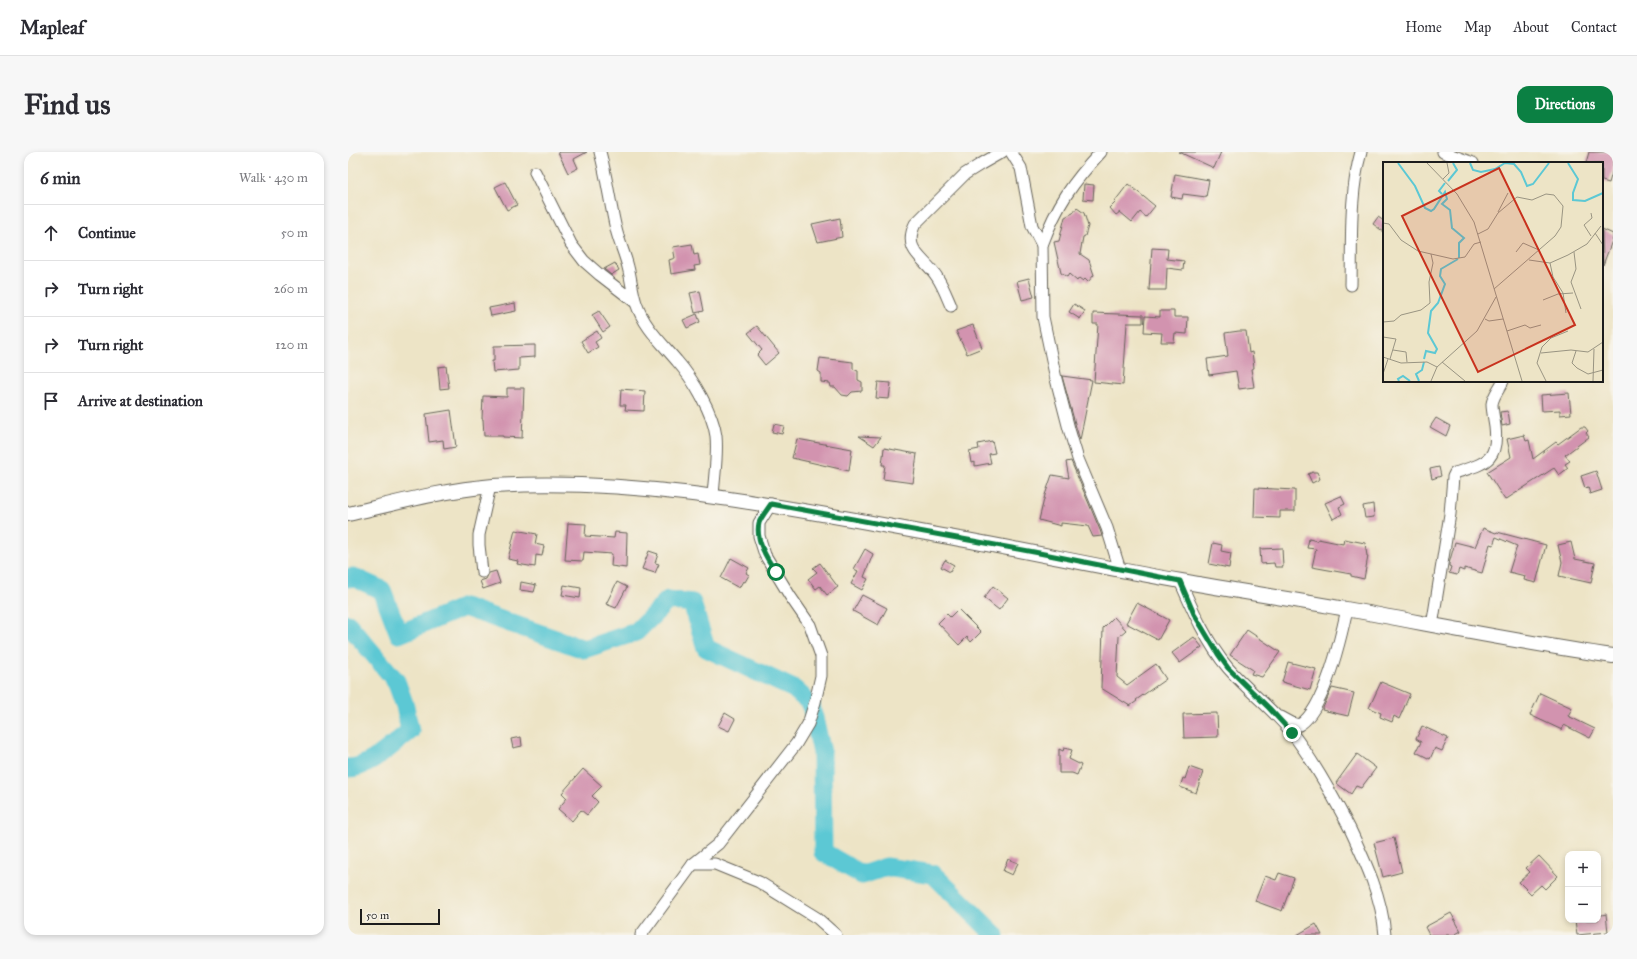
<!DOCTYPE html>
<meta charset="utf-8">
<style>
:root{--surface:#fff;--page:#f7f7f7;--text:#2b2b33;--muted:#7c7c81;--line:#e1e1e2;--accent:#0b8043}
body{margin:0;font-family:"IM FELL Great Primer",serif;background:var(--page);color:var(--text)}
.controls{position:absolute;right:12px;bottom:12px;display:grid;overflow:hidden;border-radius:8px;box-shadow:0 2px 6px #0003}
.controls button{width:36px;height:36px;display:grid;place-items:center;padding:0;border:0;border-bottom:1px solid var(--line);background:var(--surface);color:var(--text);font:20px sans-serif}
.scale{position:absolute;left:12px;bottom:10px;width:80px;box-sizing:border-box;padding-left:4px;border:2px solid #1c1c1c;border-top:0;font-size:11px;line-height:14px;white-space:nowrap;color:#1c1c1c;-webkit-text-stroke:3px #f7f3e8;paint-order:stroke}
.stop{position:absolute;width:12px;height:12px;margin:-9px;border:3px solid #0b8043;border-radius:50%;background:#fff}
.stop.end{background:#0b8043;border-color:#fff;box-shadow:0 1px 4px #0008}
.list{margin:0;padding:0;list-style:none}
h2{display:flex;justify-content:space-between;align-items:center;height:52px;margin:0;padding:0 16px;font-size:17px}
h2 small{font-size:13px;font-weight:400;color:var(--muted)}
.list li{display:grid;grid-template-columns:26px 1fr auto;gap:12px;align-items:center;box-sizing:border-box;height:56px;padding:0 16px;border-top:1px solid var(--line)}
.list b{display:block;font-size:15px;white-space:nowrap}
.list em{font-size:13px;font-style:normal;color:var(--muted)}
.icon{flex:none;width:22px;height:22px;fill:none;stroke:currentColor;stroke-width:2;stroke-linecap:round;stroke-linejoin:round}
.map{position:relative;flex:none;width:1265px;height:783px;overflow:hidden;border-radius:12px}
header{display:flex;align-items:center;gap:24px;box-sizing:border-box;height:56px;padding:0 20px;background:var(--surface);border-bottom:1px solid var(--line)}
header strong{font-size:19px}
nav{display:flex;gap:22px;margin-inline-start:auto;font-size:14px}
.intro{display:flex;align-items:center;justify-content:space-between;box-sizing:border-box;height:96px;padding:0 24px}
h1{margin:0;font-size:28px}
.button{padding:10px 18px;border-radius:12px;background:var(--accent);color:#fff;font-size:14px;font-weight:700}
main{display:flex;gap:24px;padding:0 24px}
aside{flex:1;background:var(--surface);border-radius:12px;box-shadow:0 2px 6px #0003}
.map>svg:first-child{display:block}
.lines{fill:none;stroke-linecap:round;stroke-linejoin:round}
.river{stroke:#5cc8d4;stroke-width:19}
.building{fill:#d293af}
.minor-casing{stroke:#656258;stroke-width:13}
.major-casing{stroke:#656258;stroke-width:16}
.minor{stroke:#fff;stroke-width:11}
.major{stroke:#fff;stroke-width:14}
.route{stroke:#0b8043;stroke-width:5}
.inset-river{fill:none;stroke:#5cc8d4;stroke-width:2}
.inset-road{fill:none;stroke:#999482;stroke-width:1}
.view{fill:#c8321e;fill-opacity:0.15;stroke:#c8321e;stroke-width:2}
.inset-edge{fill:none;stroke:#1c1c1c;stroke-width:2}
</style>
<header>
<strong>Mapleaf</strong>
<nav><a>Home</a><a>Map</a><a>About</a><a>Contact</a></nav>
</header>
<div class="intro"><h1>Find us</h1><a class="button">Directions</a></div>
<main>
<aside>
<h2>6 min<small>Walk · 430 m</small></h2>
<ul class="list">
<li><svg class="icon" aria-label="ahead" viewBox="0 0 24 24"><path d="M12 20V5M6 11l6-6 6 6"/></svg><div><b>Continue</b></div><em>50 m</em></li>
<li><svg class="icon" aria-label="right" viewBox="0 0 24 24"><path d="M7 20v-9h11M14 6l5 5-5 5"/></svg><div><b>Turn right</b></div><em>260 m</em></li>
<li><svg class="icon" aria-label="right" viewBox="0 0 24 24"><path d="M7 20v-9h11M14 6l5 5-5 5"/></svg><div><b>Turn right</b></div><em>120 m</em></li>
<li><svg class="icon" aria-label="arrive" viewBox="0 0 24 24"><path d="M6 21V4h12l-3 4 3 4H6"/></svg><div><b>Arrive at destination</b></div></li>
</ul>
</aside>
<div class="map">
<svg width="1265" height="783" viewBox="0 0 1265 783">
<rect width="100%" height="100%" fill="#f7f3e8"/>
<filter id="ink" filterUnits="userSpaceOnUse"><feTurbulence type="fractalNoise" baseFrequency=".025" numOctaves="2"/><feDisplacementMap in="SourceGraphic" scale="8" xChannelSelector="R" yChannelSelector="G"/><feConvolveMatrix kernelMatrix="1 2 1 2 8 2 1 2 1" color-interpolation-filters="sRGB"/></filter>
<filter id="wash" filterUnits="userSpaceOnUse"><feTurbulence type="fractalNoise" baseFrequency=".012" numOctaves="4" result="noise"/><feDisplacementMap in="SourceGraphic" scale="16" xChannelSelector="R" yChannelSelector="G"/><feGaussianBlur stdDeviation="0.9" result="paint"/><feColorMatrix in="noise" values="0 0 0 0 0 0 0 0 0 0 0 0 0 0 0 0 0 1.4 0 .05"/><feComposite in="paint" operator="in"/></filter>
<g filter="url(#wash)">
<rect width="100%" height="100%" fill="#ede4c6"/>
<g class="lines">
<g class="river">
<path d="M0,426L5,425L34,438L51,482L116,455L236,497L288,480L320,448L344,451L358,496L446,537L456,546"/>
<path d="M0,472L48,529L57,554L62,579C45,592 22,616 0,616"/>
<path d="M463,553L474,600L475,700L514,723L538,715L585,722L647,783"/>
</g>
</g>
<g id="blocks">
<g class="building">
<path d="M210,0H239L226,7L230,16L220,21Z"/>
<path d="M831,0H873L866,16Z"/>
<path d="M1241,0H1265V17L1261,31L1254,29V11H1238Z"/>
<path d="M827,22L861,28L858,45L835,42L834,47L823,45Z"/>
<path d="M157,30L169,53L159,58L147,35Z"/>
<path d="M736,32L746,33L745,48L735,47Z"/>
<path d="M780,32L807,54L798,65L792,60L784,70L772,60L768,63L762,56L768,50L767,49Z"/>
<path d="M729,56L736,61L740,74L737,84L735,85L732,102L741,108L746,123L740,130L737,127L735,129L731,126L729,129L721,122L719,125L713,121L706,90L711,89L717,65L725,61Z"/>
<path d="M1030,65L1036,69V80L1025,72Z"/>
<path d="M492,66L494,85L470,90L464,72Z"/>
<path d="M1254,77L1265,82V86L1255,113Z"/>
<path d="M344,92L346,103L350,102L352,113L346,114L347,118L323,122L321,108L327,106L325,95Z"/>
<path d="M804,96L820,97L819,107L836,109L835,118L819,116L818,138H801Z"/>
<path d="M267,111L271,118L263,123L256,117Z"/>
<path d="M681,126L686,145L674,148L669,129Z"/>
<path d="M352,139L356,159L347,161L342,141Z"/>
<path d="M167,151L168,159L143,164L141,156Z"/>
<path d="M726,152L737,159L732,167L721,160Z"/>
<path d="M251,159L262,175L255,180L244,163Z"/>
<path d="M812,159H826V165H840L839,182L827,181L826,190H813L814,181L796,180L797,164L812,165Z"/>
<path d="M745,161L795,163V171H779L775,233L746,230L750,172H745Z"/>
<path d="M349,162L352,170L339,176L335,168Z"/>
<path d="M625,173L634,196L619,202L608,179Z"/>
<path d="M409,174L431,201L417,213L409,203L414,198L400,181Z"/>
<path d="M249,179L253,186L247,190L250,195L240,201L233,189Z"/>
<path d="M891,179H898L901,201L904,200L906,216L903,217L906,235L891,237L888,219L861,223L859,207L880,204L877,181Z"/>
<path d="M187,193V205L171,206V218L145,220L144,209H146V194Z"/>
<path d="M472,206L505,210V217L510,219V228L514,230V239L504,240L500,244L494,243L487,235H483L482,231L473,230V221L470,219Z"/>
<path d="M98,214L101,236L92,237L90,215Z"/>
<path d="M714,224L744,228L732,288L728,275Z"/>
<path d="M530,230L543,231L541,247L528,246Z"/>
<path d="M159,236H176L174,286L155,285V284H136L135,267H134L135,244L159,245Z"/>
<path d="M273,237L297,239L296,259L277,258L278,253H272Z"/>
<path d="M1221,241L1223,262L1212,263V258L1194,259L1193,243Z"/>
<path d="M103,258L108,295L96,297L95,288L81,290L78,262Z"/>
<path d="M1160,259L1162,272L1154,274L1152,260Z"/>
<path d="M1088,266L1102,274L1098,284L1082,275Z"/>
<path d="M426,272L436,274L434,282L424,280Z"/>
<path d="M1233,275H1237L1240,279L1238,281L1241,285L1217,303L1222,309L1217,312L1220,316L1211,323L1206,316L1157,348L1139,320L1163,305L1159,287L1176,283L1178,289L1181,288L1185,307L1208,290L1210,292Z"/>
<path d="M511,284L533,285L526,294Z"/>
<path d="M449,287L504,297L501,319L444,306Z"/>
<path d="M644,289L647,301L641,302L643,311L627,314V310L623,311L621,299L631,297L630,292Z"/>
<path d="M536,296L569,302L565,331L535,327L537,313H534Z"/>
<path d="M723,309L752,378L754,384L745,385L740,374L713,371V374L691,368L697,343L704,323L721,326L718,310Z"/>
<path d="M1091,315L1093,324L1084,327L1082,317Z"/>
<path d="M1248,319L1254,338L1242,342L1240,335L1237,336L1233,324Z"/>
<path d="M965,320H969L972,327L964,331L960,322Z"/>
<path d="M907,336L947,338V359H932V366L906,365Z"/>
<path d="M993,344L997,352L991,355L994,362L985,367L977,351Z"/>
<path d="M1025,352L1026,365L1017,366L1015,354Z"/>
<path d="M220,371L238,372L237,384L266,386L267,380L279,381L278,416L263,414L264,402L236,400L235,409L217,408Z"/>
<path d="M1135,376L1148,381L1149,380L1198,393L1188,431L1176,428L1177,424L1161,420L1169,394L1148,385L1145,393L1142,392L1134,421L1116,416V419L1111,417L1109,423L1101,421L1103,415L1101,414V412L1107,390L1127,395Z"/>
<path d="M167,378L189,382L187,392L196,394L194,404L188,403L187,415L169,412L170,409L160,407Z"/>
<path d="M961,387L969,389L970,387L995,392L996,387L1017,391L1019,404H1020L1016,427L1003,424V422L964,415L968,397L959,396Z"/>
<path d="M1223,390L1227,407L1247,411L1243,431L1211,424L1214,410L1210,393Z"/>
<path d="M865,391L874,393L873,399L883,401L881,416L861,412Z"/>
<path d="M934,396L935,415H927L926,411L913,412L912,397Z"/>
<path d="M517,397L525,402L516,425L520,427L514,438L503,432L510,419L506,417Z"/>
<path d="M301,399L310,402L307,411L311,412L307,421L294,417Z"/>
<path d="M383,406L401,416L398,421L401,423L397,430L395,429L391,436L373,426Z"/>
<path d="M597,408L606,413L602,420L593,415Z"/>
<path d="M472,411L490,435L479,443L472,434L468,437L460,427L469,420L465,416Z"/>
<path d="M148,419L152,431L135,437L132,429L138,427L141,421Z"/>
<path d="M173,430L188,433L186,440L172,438Z"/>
<path d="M269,430L279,435L268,456L258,452Z"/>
<path d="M216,433L233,436L232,446L214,443Z"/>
<path d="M645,434L660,446L651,458L636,446Z"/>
<path d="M514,443L539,456L530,473L505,459Z"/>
<path d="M789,451L821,468L810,488L778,471Z"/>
<path d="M610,457L633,480L623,490L619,485L611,493L590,471L599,462L602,465Z"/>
<path d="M766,465L778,478L771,484L769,525L779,533L808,512L818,527L788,548L789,549L782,554L753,536L755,476Z"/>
<path d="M899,478L932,500L914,525L903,522L905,518L882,503Z"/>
<path d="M846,485L854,495L832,511L824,501Z"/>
<path d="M940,510L968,517L962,538L934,530Z"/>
<path d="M1033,530L1062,542L1051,567L1046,564L1044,570L1032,565L1033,561L1021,556Z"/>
<path d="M984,536L1006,541L1000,564L974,558Z"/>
<path d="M1192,541L1224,556L1220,564L1247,577L1242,586L1216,573L1214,578L1182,563Z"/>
<path d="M377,561L387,567L381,579L370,574Z"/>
<path d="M869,561L870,585L836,586L835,562Z"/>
<path d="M1074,574L1100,586L1094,599L1087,596L1082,607L1068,600L1073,590L1068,587Z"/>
<path d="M173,585L174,594L165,596L163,587Z"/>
<path d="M716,596L724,598L721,607L733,613L729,623L724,621H711V597L715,599Z"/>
<path d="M1009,602L1028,616L1013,636L1008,634L1003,642L988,631Z"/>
<path d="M841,615L855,620L848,641L832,635L835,626L837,627Z"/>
<path d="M235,617L254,634L244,644L250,650L239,663L233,658L224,669L210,657L219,646L214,641Z"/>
<path d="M1046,686L1054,720L1035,725L1026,691Z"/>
<path d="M1191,704L1210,724L1197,737L1193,733L1183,742L1171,730L1182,720L1178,716Z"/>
<path d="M660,707L670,711L664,723L655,719Z"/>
<path d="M931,721L946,726L934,759L907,749L917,724L928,728Z"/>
<path d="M1103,761L1113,779L1106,783H1081L1077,775Z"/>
<path d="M1258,762L1260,780L1229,783L1227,768H1250V764Z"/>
<path d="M968,772L974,783H949Z"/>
</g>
</g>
</g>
<g filter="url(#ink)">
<use href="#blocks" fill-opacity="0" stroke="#656258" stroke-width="1"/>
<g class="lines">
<g class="minor-casing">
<g id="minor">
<path d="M252,0C259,26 262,52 268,77C271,90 277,102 280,115C283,126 284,139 288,151C296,175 313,190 329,209C345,227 365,261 368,284C370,304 366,325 365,345"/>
<path d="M663,0L673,16L684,74L694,93L695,165L708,227L721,277L730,307L759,376L772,418"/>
<path d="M1095,0L1125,11"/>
<path d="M187,20L223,92L236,109L252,123L287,150"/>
<path d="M694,93C709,53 724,31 753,0"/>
<path d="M1003,133C1004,90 1001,42 1013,0"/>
<path d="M603,154C599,145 595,134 589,125C577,106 554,99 567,72L617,22L633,12L654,0"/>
<path d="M134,420L131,393V383L142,334"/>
<path d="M832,429C845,459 859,491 880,516C900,539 925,557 944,581C967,611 985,644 1002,677C1018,711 1034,745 1037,783"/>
<path d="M1084,474L1102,362L1105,325L1107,321C1137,311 1151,310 1147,274C1146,267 1144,258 1144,252C1145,244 1152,236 1155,229"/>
<path d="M933,565L944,571L951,573C976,559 993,485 999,457"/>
<path d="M345,712H367L411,730L469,766L488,783"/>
<path d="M293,783L345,712L370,692L448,592L460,572L467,550L473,524V504L462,473L442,444L417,403L411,384V371L423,352"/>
</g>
</g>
<g class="major-casing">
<path id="major" d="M0,362C48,351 96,338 145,334C305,324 462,361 618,388C690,401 761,417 833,429C888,439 943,447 998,457C1087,473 1176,491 1265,504"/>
</g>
<use href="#minor" class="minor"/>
<use href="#major" class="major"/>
</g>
</g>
<g class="lines" filter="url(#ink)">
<path class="route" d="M428,420C419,407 407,388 411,371C413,365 419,358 423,352L686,400L832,429L846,462L870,502L880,516L921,556L944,581"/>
</g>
<g transform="translate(1035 10)">
<rect width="220" height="220" fill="#ede4c6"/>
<path class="inset-river" d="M15,1L32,24L42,46L48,49L51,47L62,30L64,37L59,42L67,48L69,66L81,76L76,81V96M87,1L90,8L98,10L112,7L122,1L131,2L138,10L144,24L150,22L166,1M185,1L195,17L190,31V38L202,39L220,31M65,19L74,8L70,1M59,32L56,29L62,21M41,197L43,189L52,191L54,187L45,171L48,149L55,141L62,122L57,114L58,107L75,97M16,219L15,217L20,214L27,219M36,219L33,212L39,208L41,200"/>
<path class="inset-road" d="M44,1L74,32L91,60L139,219M60,17L66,11L64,1M115,50L125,31M208,51L209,56L201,63L208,74M0,61L6,62L18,78L35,89L70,97L82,95L91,82L98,80M212,71L220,83M95,72L105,67L115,51L134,35L149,38L163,32L171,33L180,44L178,65L172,74L111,127M133,90L140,81L156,88M191,90L193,107L188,120L198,147M146,98L167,101L185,93L204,82L218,64M167,101L170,115L180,131L183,151M160,138L175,132L190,131M102,157L106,159L120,157M0,160L11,159L18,153L38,148L47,141L46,120L50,101L48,92M124,169L142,163L147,166L158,163M0,175L13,177L7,197M10,188L23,190L24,200M193,189L189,201L194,206L205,212L220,208M158,191L188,188L205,190L220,180M0,195L18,201L44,200L54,205M59,200L82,219M0,212L5,197M48,219L54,205L94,169L113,135M163,219L154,201L159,185L168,176L185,169M210,219L211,187"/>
<path class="view" d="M116,6L192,163L95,210L19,54Z"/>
<rect width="220" height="220" class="inset-edge"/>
</g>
</svg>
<div class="controls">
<button>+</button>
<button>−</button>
</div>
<div class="scale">50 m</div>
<div class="stop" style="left:428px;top:420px"></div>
<div class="stop end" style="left:944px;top:581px"></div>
</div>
</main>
